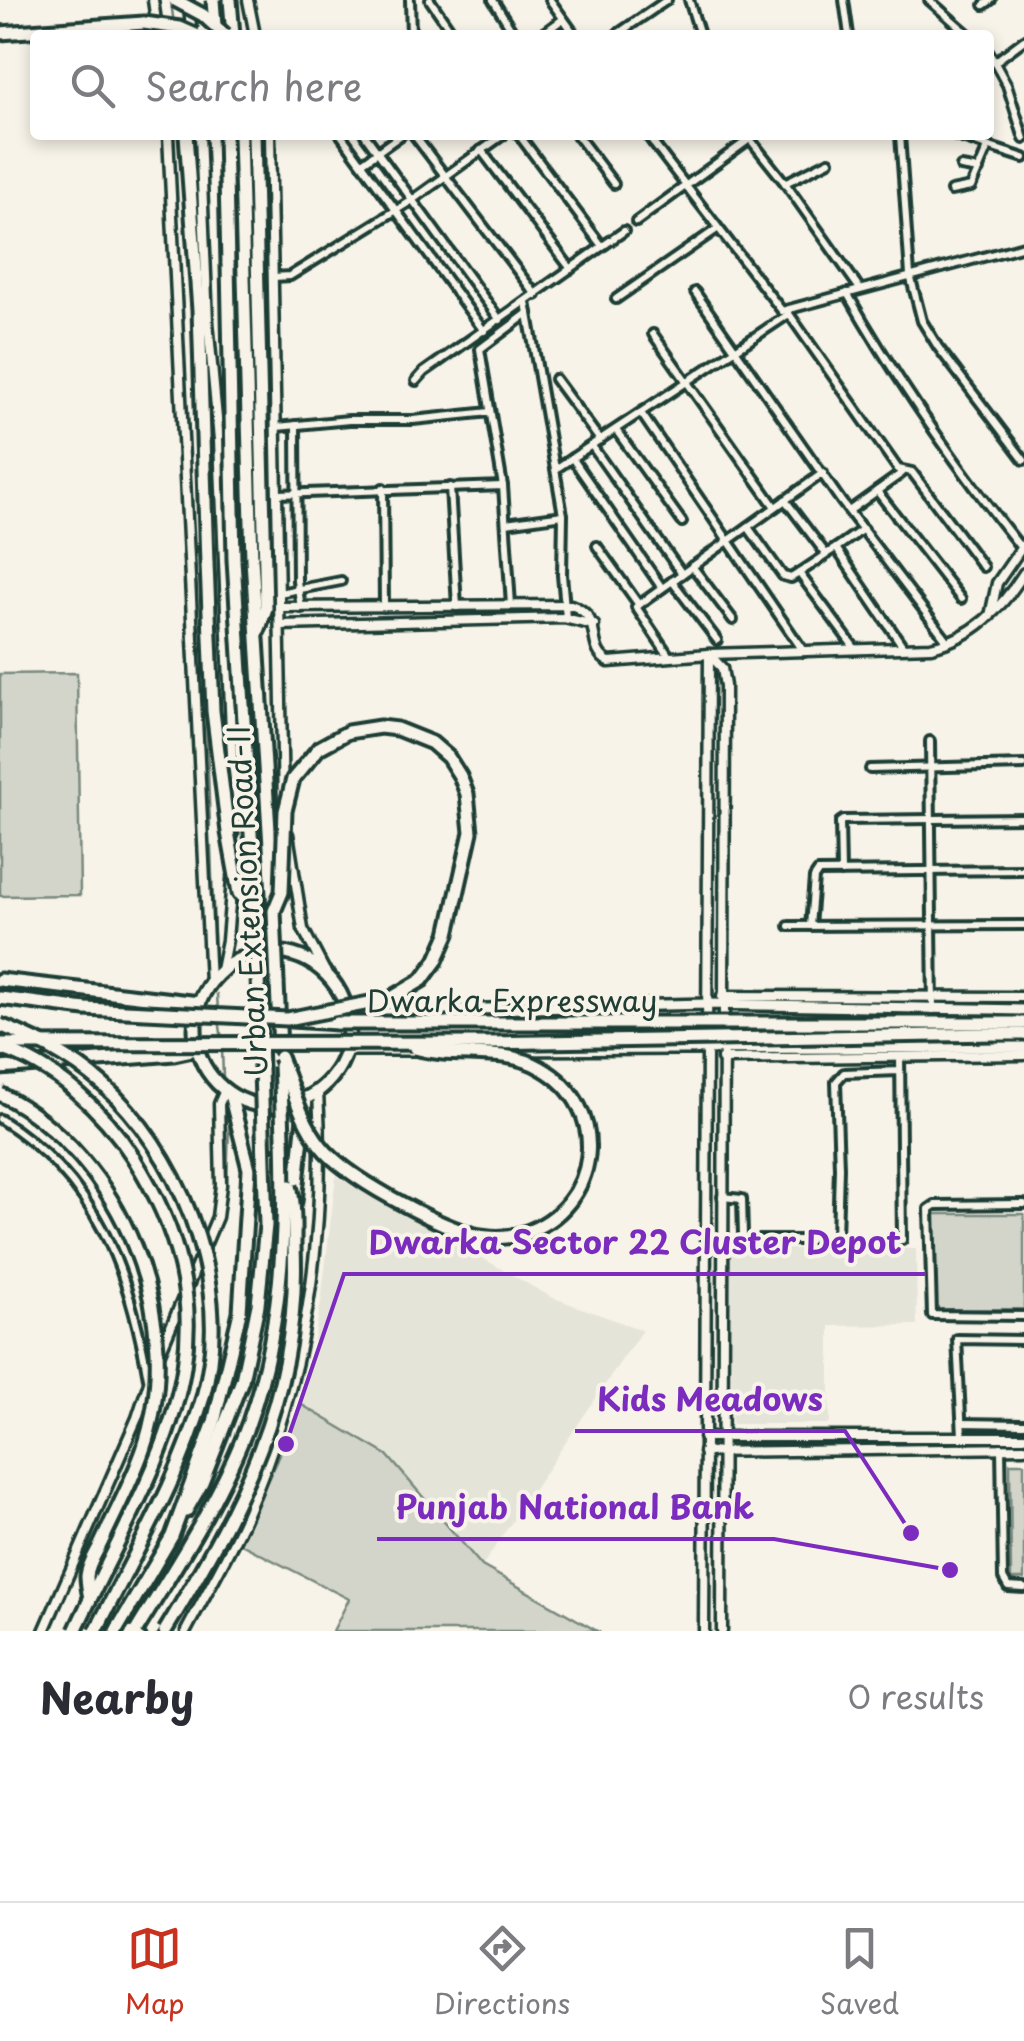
<!DOCTYPE html>
<style>
:root{--surface:#fff;--page:#f2f2f3;--text:#2b2b33;--muted:#7c7c81;--line:#e1e1e2;--accent:#c8321e}
body{margin:0;font-family:"Playpen Sans",sans-serif;background:var(--page);color:var(--text)}
.list{margin:0;padding:0;list-style:none}
h2{display:flex;justify-content:space-between;align-items:center;height:130px;margin:0;padding:0 40px;font-size:42px}
h2 small{font-size:32px;font-weight:400;color:var(--muted)}
.icon{flex:none;width:55px;height:55px;fill:none;stroke:currentColor;stroke-width:2;stroke-linecap:round;stroke-linejoin:round}
.map{position:relative;flex:none;width:1024px;height:1631px;overflow:hidden}
.search{position:absolute;background:var(--surface);box-shadow:0 5px 15px #0003;left:30px;right:30px;top:30px;height:110px;display:flex;align-items:center;gap:25px;box-sizing:border-box;padding:0 35px;border-radius:10px;color:var(--muted);font-size:38px}
.sheet{height:270px;background:var(--surface)}
nav{display:flex;justify-content:space-around;align-items:center;box-sizing:border-box;height:140px;border-top:2px solid var(--line);background:var(--surface);font-size:28px;color:var(--muted)}
nav a{display:grid;justify-items:center;gap:5px}
nav .on{color:var(--accent)}
.map>svg:first-child{display:block}
.built{fill:#e5e4d9}
.green{fill:#d3d5ca;stroke:#79897f;stroke-width:2.5}
.lines{fill:none;stroke-linecap:round;stroke-linejoin:round}
.stream{stroke:#6f8077;stroke-width:2.5}
.minor-casing{stroke:#1f3d34;stroke-width:14}
.tertiary-casing{stroke:#1f3d34;stroke-width:15}
.secondary-casing{stroke:#1f3d34;stroke-width:16}
.trunk-casing{stroke:#1f3d34;stroke-width:19}
.minor{stroke:#f7f3e8;stroke-width:6}
.tertiary{stroke:#f7f3e8;stroke-width:8}
.secondary{stroke:#f7f3e8;stroke-width:9}
.trunk{stroke:#f7f3e8;stroke-width:11}
.trunk-bridge-casing{stroke:#1f3d34;stroke-width:19;stroke-linecap:butt}
.trunk-bridge{stroke:#f7f3e8;stroke-width:11}
.labels{text-anchor:middle;dominant-baseline:central;stroke-width:8;stroke-linejoin:round;paint-order:stroke}
.street-label{font-size:30px;fill:#1f3d34;stroke:#f7f3e8}
.leader{fill:none;stroke:#7b2cbf;stroke-width:4}
.callout-dot{fill:#7b2cbf;stroke:#f7f3e8;stroke-width:4}
.callout-label{font-size:32px;text-anchor:middle;font-weight:bold;fill:#7b2cbf;stroke:#f7f3e8;stroke-width:8;stroke-linejoin:round;paint-order:stroke}
</style>
<div class="map">
<svg width="1024" height="1631" viewBox="0 0 1024 1631">
<rect width="100%" height="100%" fill="#f7f3e8"/>
<filter id="ink" filterUnits="userSpaceOnUse"><feTurbulence type="fractalNoise" baseFrequency=".01" numOctaves="2"/><feDisplacementMap in="SourceGraphic" scale="20" xChannelSelector="R" yChannelSelector="G"/><feConvolveMatrix kernelMatrix="1 2 1 2 8 2 1 2 1" color-interpolation-filters="sRGB"/></filter>
<g filter="url(#ink)">
<g class="built">
<path d="M336,1176L551,1297L642,1330L482,1566L387,1455L302,1405L321,1302Z"/>
<path d="M916,1249L917,1325L830,1326V1424H732L730,1249Z"/>
</g>
<g class="green">
<path d="M77,673L80,895L0,896V674Z"/>
<path d="M933,1214H1024V1309L935,1310Z"/>
<path d="M302,1405L387,1455L482,1566L597,1631H333L349,1599L239,1543Z"/>
<path d="M1010,1463H1024V1579H1011Z"/>
</g>
<g class="lines">
<g class="stream">
<path d="M171,2L174,24"/>
<path d="M189,248L210,826"/>
<path d="M211,846L215,962"/>
<path d="M217,994L218,1011"/>
<path d="M219,1019L222,1040"/>
<path d="M222,1048L223,1077"/>
<path d="M221,1214L227,1184L229,1126"/>
<path d="M207,1252L213,1236"/>
<path d="M189,1298L201,1268"/>
<path d="M162,1357L181,1320"/>
<path d="M49,1631L128,1449"/>
</g>
<g class="minor-casing">
<g id="minor">
<path d="M410,0L411,35"/>
<path d="M430,0L454,35"/>
<path d="M493,0L515,35"/>
<path d="M550,0L575,35"/>
<path d="M689,0L700,35"/>
<path d="M844,0L849,35"/>
<path d="M929,0L969,35"/>
<path d="M984,5L991,0"/>
<path d="M541,35L563,19"/>
<path d="M616,35L667,0"/>
<path d="M989,52L1007,85L1024,139"/>
<path d="M996,61L1024,40"/>
<path d="M341,135L484,331"/>
<path d="M365,135L500,320"/>
<path d="M414,135L536,295"/>
<path d="M519,135L602,246"/>
<path d="M577,135L614,184"/>
<path d="M647,135L782,311L1024,246"/>
<path d="M900,135L910,275L922,321L938,347L1024,460"/>
<path d="M953,135L1024,158"/>
<path d="M750,139L785,183L829,161"/>
<path d="M653,143L663,135"/>
<path d="M481,150L571,269"/>
<path d="M362,163L401,135"/>
<path d="M961,167L979,170"/>
<path d="M785,183L860,289"/>
<path d="M951,191L971,187L988,147"/>
<path d="M636,222L755,135"/>
<path d="M274,277L290,276L411,201L503,135"/>
<path d="M695,292L841,501L948,642"/>
<path d="M847,293C898,383 957,467 1021,548"/>
<path d="M616,299L717,229"/>
<path d="M787,311L898,469L912,472L983,567"/>
<path d="M653,334L775,507"/>
<path d="M555,379L600,440"/>
<path d="M416,381L424,372L624,231"/>
<path d="M641,413L804,652"/>
<path d="M296,425L297,581L301,608"/>
<path d="M277,427L349,420H413L490,412"/>
<path d="M616,430L682,522"/>
<path d="M592,446L682,574"/>
<path d="M572,458L662,588"/>
<path d="M557,468L789,314"/>
<path d="M503,486L480,349L528,313"/>
<path d="M450,487L457,607"/>
<path d="M383,488L384,607"/>
<path d="M877,491L961,599"/>
<path d="M278,494L503,486L511,605"/>
<path d="M785,500L826,554L836,548L904,648"/>
<path d="M849,511L902,473"/>
<path d="M563,515L562,575L566,618"/>
<path d="M506,523L563,515L526,302"/>
<path d="M748,527L783,576L791,578L799,573"/>
<path d="M597,546L639,605"/>
<path d="M836,548L863,529"/>
<path d="M826,555L799,573L856,650"/>
<path d="M692,566L733,620"/>
<path d="M672,581L717,640"/>
<path d="M279,593L341,581"/>
<path d="M669,656L636,607L823,473"/>
<path d="M930,741L933,1010"/>
<path d="M870,769L1024,765"/>
<path d="M841,872L840,822L843,820L1024,818"/>
<path d="M789,926L1024,925"/>
<path d="M810,926L814,878L818,872L1024,870"/>
<path d="M899,1071L844,1073L836,1082L839,1168L837,1237L844,1246L902,1240L900,1056"/>
<path d="M0,1119C97,1180 129,1270 148,1378"/>
<path d="M722,1197L742,1199L743,1235L747,1240H810"/>
<path d="M1024,1204L935,1205L929,1209L932,1315L1024,1316"/>
<path d="M962,1423L1024,1424"/>
<path d="M962,1436L957,1339L1024,1340"/>
<path d="M1001,1447L1003,1578L1008,1587L1024,1588"/>
</g>
</g>
<g class="tertiary-casing">
<g id="tertiary">
<path d="M153,0L158,35"/>
<path d="M188,0L192,35"/>
<path d="M248,0L255,35"/>
<path d="M168,135L210,982"/>
<path d="M200,135L208,322L219,440L233,780V835"/>
<path d="M270,135L283,805"/>
<path d="M279,607L571,605C606,617 584,649 609,662L709,654L931,647C974,637 1001,609 1024,573"/>
<path d="M990,616L997,583L1024,544"/>
<path d="M280,625L564,618L594,625"/>
<path d="M709,654L722,668L725,686L722,1631"/>
<path d="M288,834L303,929L326,973"/>
<path d="M221,970L227,940L232,879"/>
<path d="M722,996L1024,997"/>
<path d="M722,1059L1024,1055"/>
<path d="M159,1355L217,1217L221,1185L219,1104L225,1090"/>
<path d="M704,1437H1024"/>
<path d="M704,1452L1024,1448"/>
<path d="M44,1631L137,1418L154,1367"/>
<path d="M186,1631C206,1593 229,1555 246,1516C305,1382 327,1237 318,1092"/>
<path d="M704,1631L709,656"/>
</g>
</g>
<g class="secondary-casing">
<g id="secondary">
<path d="M348,1012L708,1004L1024,1010"/>
<path d="M347,1050H421"/>
<path d="M492,1050L1024,1047"/>
</g>
</g>
<g class="trunk-casing">
<g id="trunk">
<path d="M230,0L233,35"/>
<path d="M0,33L144,23"/>
<path d="M186,135L199,310L207,564"/>
<path d="M225,135L228,264"/>
<path d="M240,135L252,559L274,910"/>
<path d="M254,135L266,608L259,629"/>
<circle cx="272" cy="1029" r="77"/>
<path d="M0,980L199,1003"/>
<path d="M277,983L280,1049"/>
<path d="M0,998L85,1009"/>
<path d="M291,1020L337,1023"/>
<path d="M997,1023H1024"/>
<path d="M995,1034H1024"/>
<path d="M0,1068L174,1054L197,1049"/>
<path d="M295,1202L306,1099"/>
<path d="M186,1511L202,1483L242,1380"/>
<path d="M116,1631L172,1536L214,1422L240,1312L249,1169L230,1094"/>
<path d="M152,1631C195,1561 238,1491 263,1413C276,1371 283,1328 290,1285"/>
</g>
</g>
<use href="#minor" class="minor"/>
<use href="#tertiary" class="tertiary"/>
<use href="#secondary" class="secondary"/>
<use href="#trunk" class="trunk"/>
<g class="trunk-bridge-casing">
<g id="trunk-bridge">
<path d="M175,0L203,15L225,35"/>
<path d="M213,0L215,26"/>
<path d="M144,23L180,28L196,35"/>
<path d="M228,264L234,560L256,914L266,1225L258,1305L242,1380"/>
<path d="M207,564L213,711L228,832L239,893L256,914"/>
<path d="M85,1009L287,1019L390,999L422,980L436,961L448,934L471,832L467,794L460,776L448,757L432,743L397,729L380,727L348,732L319,748L293,779L285,811L282,892L274,911L277,983"/>
<path d="M337,1023H997"/>
<path d="M0,1025C42,1041 83,1064 115,1096C189,1172 232,1293 203,1397C179,1480 134,1554 96,1631"/>
<path d="M0,1044L489,1043L995,1034"/>
<path d="M0,1048C54,1065 103,1110 133,1157C250,1341 153,1462 75,1631"/>
<path d="M280,1057C292,1087 301,1121 321,1146C345,1177 433,1223 471,1234C488,1238 508,1239 524,1233C601,1207 612,1108 541,1068C504,1046 455,1060 415,1048"/>
<path d="M0,1094C123,1156 188,1321 143,1450C132,1481 116,1511 102,1541C97,1552 88,1564 87,1576C87,1584 89,1592 90,1599"/>
<path d="M136,1631C177,1564 222,1496 249,1422C290,1307 286,1186 280,1066"/>
<path d="M165,1631C240,1507 301,1396 294,1247C294,1227 295,1205 290,1186"/>
</g>
</g>
<use href="#trunk-bridge" class="trunk-bridge"/>
</g>
</g>
<g class="labels">
<g class="street-label">
<text transform="translate(246 901) rotate(-93)">Urban Extension Road-II</text>
<text x="512" y="999">Dwarka Expressway</text>
</g>
</g>
<path class="leader" d="M286 1444L344 1274H926M911 1533L845 1431H575M950 1570L774 1539H377"/>
<g class="callout-dot">
<circle cx="286" cy="1444" r="10"/>
<circle cx="911" cy="1533" r="10"/>
<circle cx="950" cy="1570" r="10"/>
</g>
<g class="callout-label">
<text x="635" y="1254">Dwarka Sector 22 Cluster Depot</text>
<text x="710" y="1411">Kids Meadows</text>
<text x="575" y="1519">Punjab National Bank</text>
</g>
</svg>
<div class="search"><svg class="icon" aria-label="search" viewBox="0 0 24 24"><circle cx="10" cy="10" r="6"/><path d="M15 15l6 6"/></svg>Search here</div>
</div>
<section class="sheet">
<h2>Nearby<small>0 results</small></h2>
<ul class="list">
</ul>
</section>
<nav>
<a class="on"><svg class="icon" aria-label="map" viewBox="0 0 24 24"><path d="M3 6l6-2 6 2 6-2v14l-6 2-6-2-6 2zM9 4v14M15 6v14"/></svg>Map</a>
<a><svg class="icon" aria-label="directions" viewBox="0 0 24 24"><path d="M12 3l9 9-9 9-9-9zM9 14v-3h6M13 9l2 2-2 2"/></svg>Directions</a>
<a><svg class="icon" aria-label="saved" viewBox="0 0 24 24"><path d="M7 4h10v16l-5-4-5 4z"/></svg>Saved</a>
</nav>
